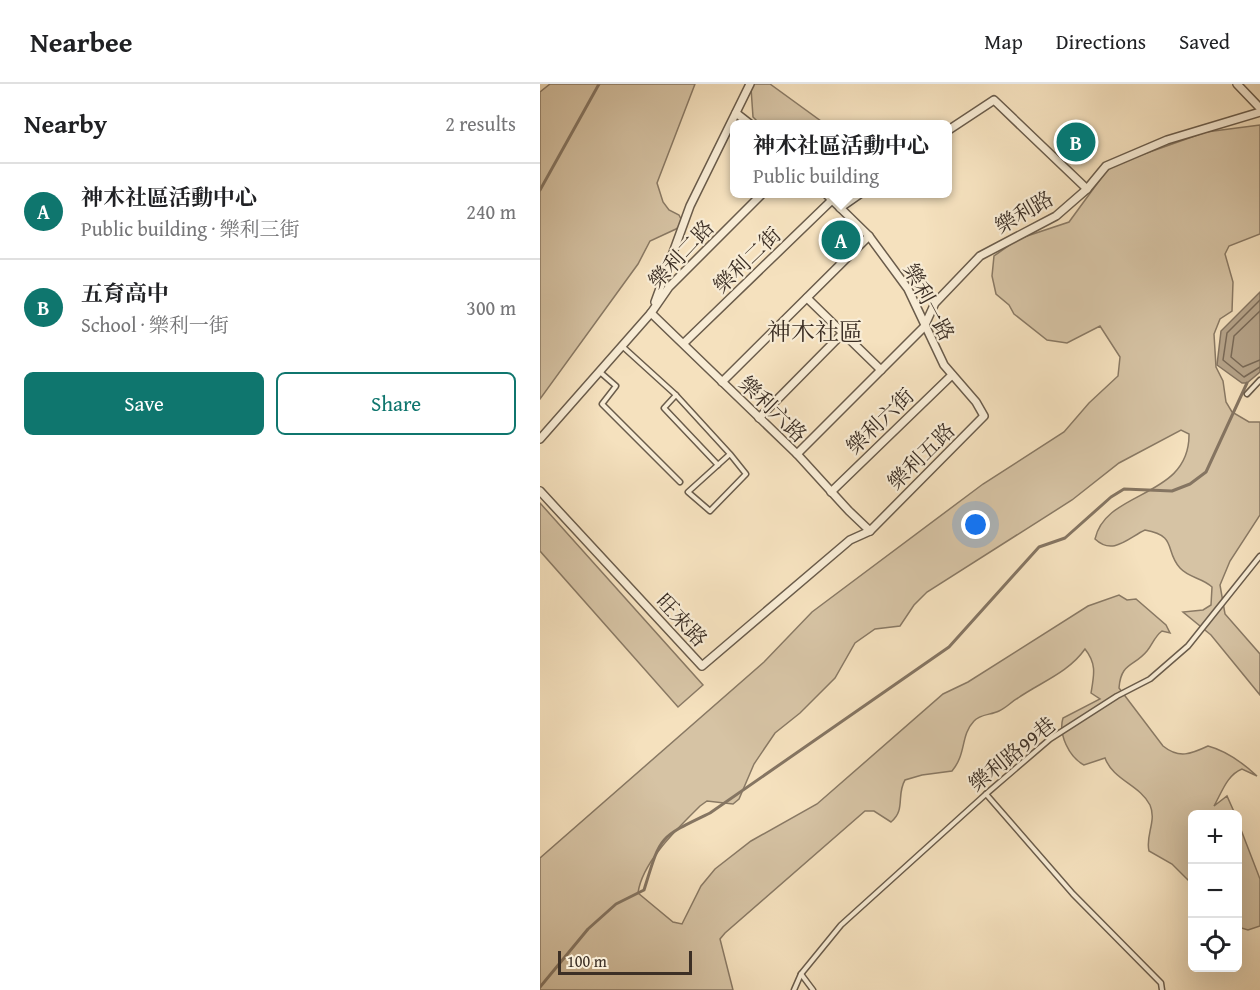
<!DOCTYPE html>
<meta charset="utf-8">
<style>
:root{--surface:#fff;--page:#f2f2f2;--text:#202124;--muted:#757577;--line:#e0e0e0;--accent:#0f766e}
body{margin:0;font-family:"Gentium Book Plus","Noto Serif TC",serif;background:var(--page);color:var(--text)}
.controls{position:absolute;right:18px;bottom:18px;display:grid;overflow:hidden;border-radius:9px;box-shadow:0 6px 24px #0002}
.controls button{width:54px;height:54px;display:grid;place-items:center;padding:0;border:0;border-bottom:2px solid var(--line);background:var(--surface);color:var(--text);font:30px sans-serif}
.scale{position:absolute;left:18px;bottom:15px;width:134px;box-sizing:border-box;padding-left:6px;border:3px solid #3c2f25;border-top:0;font-size:16px;line-height:21px;white-space:nowrap;color:#3c2f25;-webkit-text-stroke:4px #f8ecd5;paint-order:stroke}
.you{position:absolute;left:436px;top:441px;width:21px;height:21px;margin:-15px;border:4px solid #fff;border-radius:50%;background:#1a73e8;box-shadow:0 0 0 9px #1a73e833}
.badge{display:grid;place-items:center;width:39px;height:39px;border-radius:50%;background:var(--accent);color:#fff;font-size:20px;font-weight:700}
.pin{position:absolute;translate:-50% -50%;border:3px solid #fff;box-shadow:0 2px 6px #0006}
.popup{position:absolute;left:190px;top:36px;width:222px;height:78px;box-sizing:border-box;display:grid;place-content:center;border-radius:9px;background:var(--surface);filter:drop-shadow(0 2px 4px #0005);font-size:20px;white-space:nowrap;color:var(--muted)}
.popup b{font-size:22px;color:var(--text)}
.popup::after{content:'';position:absolute;left:50%;top:100%;margin-left:-12px;border:12px solid transparent;border-top-color:var(--surface)}
.list{margin:0;padding:0;list-style:none}
h2{display:flex;justify-content:space-between;align-items:center;height:78px;margin:0;padding:0 24px;font-size:26px}
h2 small{font-size:20px;font-weight:400;color:var(--muted)}
.list li{display:grid;grid-template-columns:39px 1fr auto;gap:18px;align-items:center;box-sizing:border-box;height:96px;padding:0 24px;border-top:2px solid var(--line)}
.list b{display:block;font-size:22px;white-space:nowrap}
.list p{margin:0;font-size:20px;white-space:nowrap;color:var(--muted)}
.list em{font-size:20px;font-style:normal;color:var(--muted)}
.actions{display:flex;gap:12px;padding:18px 24px}
.actions a{flex:1;padding:14px 0;border:2px solid var(--accent);border-radius:9px;text-align:center;font-size:21px;color:var(--accent)}
.actions .main{background:var(--accent);color:#fff}
.icon{flex:none;width:33px;height:33px;fill:none;stroke:currentColor;stroke-width:2;stroke-linecap:round;stroke-linejoin:round}
.map{position:relative;flex:none;width:720px;height:906px;overflow:hidden}
header{display:flex;align-items:center;gap:36px;box-sizing:border-box;height:84px;padding:0 30px;background:var(--surface);border-bottom:2px solid var(--line)}
header strong{font-size:28px}
nav{display:flex;gap:33px;margin-inline-start:auto;font-size:21px}
main{display:flex}
aside{flex:1;background:var(--surface)}
.map>svg:first-child{display:block}
.green{fill:#d6c3a4;stroke:#897964;stroke-width:1.5}
.water{fill:#b6a48a;stroke:#857562;stroke-width:1.5}
.lines{fill:none;stroke-linecap:round;stroke-linejoin:round}
.shore{stroke:#796a58;stroke-width:1.5}
.stream{stroke:#857562;stroke-width:3}
.service-casing{stroke:#6a5c4b;stroke-width:7}
.minor-casing{stroke:#6a5c4b;stroke-width:10}
.service{stroke:#f8ecd5;stroke-width:4}
.minor{stroke:#f8ecd5;stroke-width:7}
.labels{text-anchor:middle;dominant-baseline:central;stroke-width:4.5;stroke-linejoin:round;paint-order:stroke}
.street-label{font-size:21px;fill:#3c2f25;stroke:#f8ecd5}
.quarter-label{font-size:24px;fill:#3c2f25;stroke:#f8ecd5}
</style>
<header>
<strong>Nearbee</strong>
<nav><a>Map</a><a>Directions</a><a>Saved</a></nav>
</header>
<main>
<aside>
<h2>Nearby<small>2 results</small></h2>
<ul class="list">
<li><span class="badge">A</span><div><b>神木社區活動中心</b><p>Public building · 樂利三街</p></div><em>240 m</em></li>
<li><span class="badge">B</span><div><b>五育高中</b><p>School · 樂利一街</p></div><em>300 m</em></li>
</ul>
<div class="actions"><a class="main">Save</a><a>Share</a></div>
</aside>
<div class="map">
<svg width="720" height="906" viewBox="0 0 720 906">
<rect width="100%" height="100%" fill="#f5e1be"/>
<filter id="stains"><feTurbulence type="fractalNoise" baseFrequency=".00333" numOctaves="4"/><feColorMatrix values="0 0 0 0 .2 0 0 0 0 .09 0 0 0 0 .02 0 0 0 .5 -.17"/></filter>
<radialGradient id="worn" r=".72"><stop offset=".6" stop-color="#630" stop-opacity="0"/><stop offset="1" stop-color="#630" stop-opacity=".3"/></radialGradient>
<g class="green">
<path d="M10,0H155L117,99L123,118L129,126L139,131L143,139L136,145L110,157L98,180L0,315V8Z"/>
<path d="M208,0H230L285,40L219,39L213,33L211,4Z"/>
<path d="M720,41V150L689,162L685,170L693,198L692,227L680,235L674,250L676,283L683,297L686,318L692,328L709,338H720V431L690,477L680,501L685,530L720,570V611L671,551L643,528L663,526L671,521L672,503C663,494 649,494 640,484C624,466 638,452 605,446C588,454 573,472 555,455C566,405 650,415 649,350L641,346L579,379L532,416L387,508L374,521L360,542L335,545L315,559L295,594L260,629L235,649L214,680L199,715L193,720L167,717L160,722C138,744 102,778 98,809L133,838L142,840L161,802L175,785L211,757L277,720L403,610L428,598L548,522L579,511L587,516L596,515L626,541L630,549L622,547C614,553 613,560 607,567C594,583 581,578 579,604L623,662C639,675 651,670 668,662C687,667 703,679 717,692L702,685C687,691 682,708 674,722L687,712L695,730H652V800L632,780L609,767C605,752 617,737 610,721C600,701 573,696 565,674L544,681C529,673 518,650 523,634L560,615L551,609C554,591 557,580 545,565C528,589 501,598 478,614C471,618 466,624 459,627C451,631 440,630 434,637C420,652 427,669 412,687L382,691L365,696C356,711 366,726 351,738L334,727H325L185,849L180,855L193,906H0V774L224,578L272,528L443,400L524,348L549,319L578,292L580,273L560,242L527,259L507,256L474,230L469,221L456,210L452,192L454,172L478,155L529,138L570,82L666,48Z"/>
<path d="M0,419L163,601L138,623L0,467Z"/>
<path d="M698,738L720,795V842L708,846L698,843Z"/>
</g>
<path class="water" d="M720,208V288L707,299H702L677,281L681,247Z"/>
<g class="lines">
<g class="shore">
<path d="M720,216L687,249L683,276L704,293L720,283"/>
<path d="M720,227L694,252L691,273L703,283L720,276"/>
</g>
<g class="stream">
<path d="M0,106L59,0"/>
<path d="M0,903L48,845L76,820L104,806C121,751 118,754 170,729L409,563L499,463L525,454L571,413L584,405L632,407L650,400L666,388L707,299"/>
</g>
<g class="service-casing">
<g id="service">
<path d="M82,262L136,311L190,370L148,408L170,427L206,390L190,370"/>
<path d="M60,288L76,302L62,320L140,398"/>
<path d="M707,310L720,296"/>
<path d="M136,311L124,324L178,381"/>
<path d="M446,710L533,810L621,899L622,906"/>
<path d="M261,890L273,906"/>
<path d="M254,906L261,890L301,841L446,710L510,655L577,612L610,595L648,562L720,472"/>
</g>
</g>
<g class="minor-casing">
<g id="minor">
<path d="M697,0L720,24"/>
<path d="M196,29L210,40"/>
<path d="M407,47L454,16L547,105"/>
<path d="M300,124L320,110"/>
<path d="M267,214L341,286"/>
<path d="M115,218L150,122L210,0"/>
<path d="M111,229L257,370L309,427L330,447"/>
<path d="M144,259L292,116"/>
<path d="M182,298L329,152"/>
<path d="M219,334L302,250"/>
<path d="M0,355L111,229L129,203L222,110"/>
<path d="M257,370L384,243L395,219L440,172L516,132L547,105L566,82L627,56L720,28"/>
<path d="M0,407L162,582L310,456L330,447L444,332L436,318L404,281L368,205L329,152L286,110"/>
<path d="M291,408L412,291"/>
</g>
</g>
<use href="#service" class="service"/>
<use href="#minor" class="minor"/>
</g>
<g class="labels">
<g class="street-label">
<text transform="translate(484 128) rotate(-30)">樂利路</text>
<text transform="translate(141 170) rotate(-47)">樂利二路</text>
<text transform="translate(207 176) rotate(-44)">樂利二街</text>
<text transform="translate(389 218) rotate(62)">樂利一路</text>
<text transform="translate(233 325) rotate(44)">樂利六路</text>
<text transform="translate(340 337) rotate(-44)">樂利六街</text>
<text transform="translate(381 372) rotate(-45)">樂利五路</text>
<text transform="translate(142 536) rotate(47)">旺來路</text>
<text transform="translate(472 670) rotate(-39)">樂利路99巷</text>
</g>
<g class="quarter-label">
<text x="275" y="247">神木社區</text>
</g>
</g>
<rect width="100%" height="100%" filter="url(#stains)"/>
<rect width="100%" height="100%" fill="url(#worn)"/>
</svg>
<div class="controls">
<button>+</button>
<button>−</button>
<button><svg class="icon" aria-label="locate" viewBox="0 0 24 24"><circle cx="12" cy="12" r="6"/><path d="M12 2v4M12 18v4M2 12h4M18 12h4"/></svg></button>
</div>
<div class="scale">100 m</div>
<div class="you"></div>
<div class="pin badge" style="left:301px;top:156px">A</div>
<div class="popup"><b>神木社區活動中心</b>Public building</div>
<div class="pin badge" style="left:536px;top:58px">B</div>
</div>
</main>
